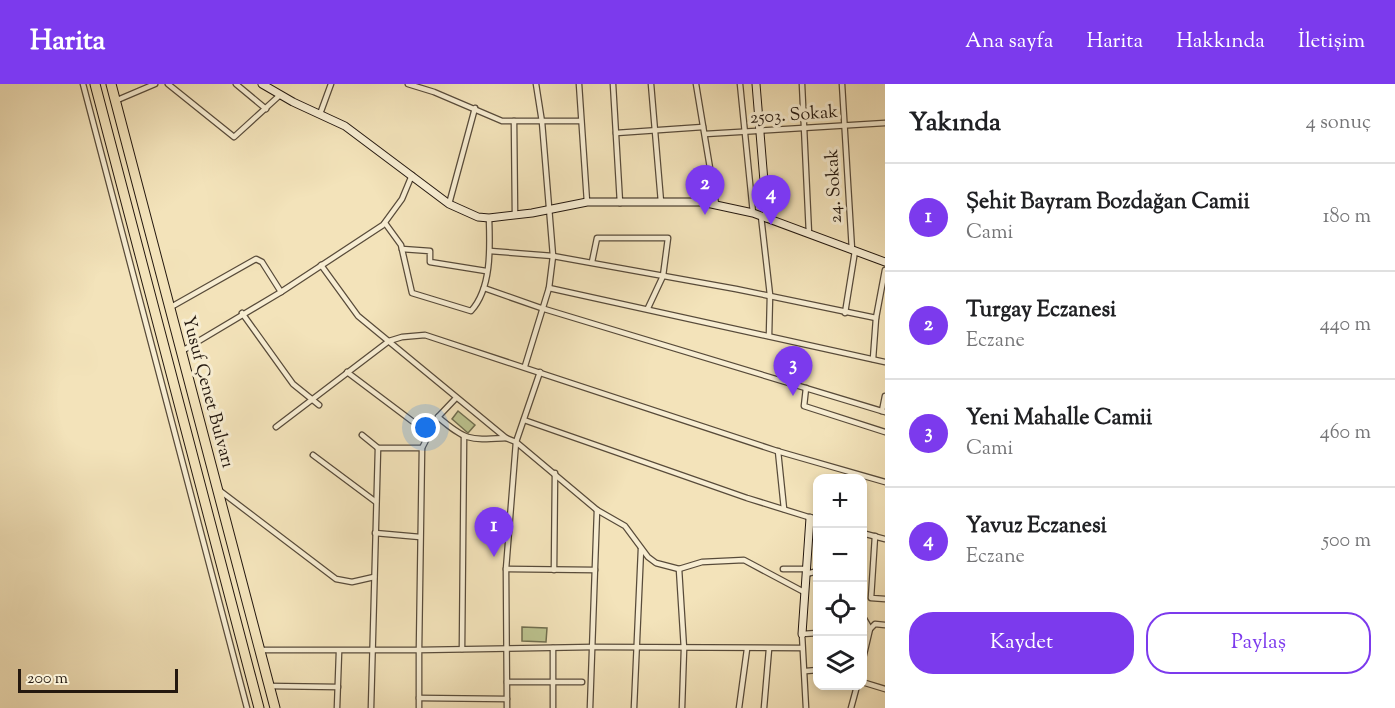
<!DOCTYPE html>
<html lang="tr">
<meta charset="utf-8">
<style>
:root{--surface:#fff;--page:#f2f2f2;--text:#202124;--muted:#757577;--line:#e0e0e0;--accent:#7c3aed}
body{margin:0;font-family:"Sorts Mill Goudy",serif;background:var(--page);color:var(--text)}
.controls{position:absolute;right:18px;bottom:18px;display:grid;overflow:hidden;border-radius:12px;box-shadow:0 3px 9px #0003}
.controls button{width:54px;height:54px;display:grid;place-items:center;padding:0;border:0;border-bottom:2px solid var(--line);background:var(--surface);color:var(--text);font:30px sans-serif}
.scale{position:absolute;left:18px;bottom:15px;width:160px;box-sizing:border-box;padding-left:6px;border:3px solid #24180f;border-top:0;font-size:16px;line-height:21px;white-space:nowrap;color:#24180f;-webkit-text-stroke:4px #f7edd2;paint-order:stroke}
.you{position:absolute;left:426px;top:344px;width:21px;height:21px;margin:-15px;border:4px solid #fff;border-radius:50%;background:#1a73e8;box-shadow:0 0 0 9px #1a73e833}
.badge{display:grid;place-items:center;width:39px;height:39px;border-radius:50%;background:var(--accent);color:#fff;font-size:20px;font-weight:700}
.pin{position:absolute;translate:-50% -50px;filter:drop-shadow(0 2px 3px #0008)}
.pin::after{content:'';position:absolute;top:32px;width:21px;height:18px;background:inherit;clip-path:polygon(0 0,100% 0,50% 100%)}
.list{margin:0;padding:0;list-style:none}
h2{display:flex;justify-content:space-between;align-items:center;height:78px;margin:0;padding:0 24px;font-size:26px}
h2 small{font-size:20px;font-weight:400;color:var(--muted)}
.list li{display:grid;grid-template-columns:39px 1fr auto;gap:18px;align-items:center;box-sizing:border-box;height:108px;padding:0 24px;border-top:2px solid var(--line)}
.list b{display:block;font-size:22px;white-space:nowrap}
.list p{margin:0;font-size:20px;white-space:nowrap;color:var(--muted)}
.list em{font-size:20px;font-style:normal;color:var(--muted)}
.actions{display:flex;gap:12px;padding:18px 24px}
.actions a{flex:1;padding:14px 0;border:2px solid var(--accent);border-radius:24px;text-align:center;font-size:21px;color:var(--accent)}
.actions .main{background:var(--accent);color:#fff}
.icon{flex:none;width:33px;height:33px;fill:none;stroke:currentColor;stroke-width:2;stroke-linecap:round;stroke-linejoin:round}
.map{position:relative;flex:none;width:885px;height:624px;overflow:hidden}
header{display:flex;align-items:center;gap:36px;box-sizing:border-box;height:84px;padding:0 30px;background:var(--accent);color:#fff}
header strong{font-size:28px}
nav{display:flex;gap:33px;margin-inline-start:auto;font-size:21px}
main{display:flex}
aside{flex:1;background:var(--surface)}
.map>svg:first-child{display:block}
.green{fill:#bcc38f;stroke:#706e4f;stroke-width:1.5}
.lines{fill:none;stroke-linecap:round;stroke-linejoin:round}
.street-casing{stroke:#584b3a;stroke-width:7}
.secondary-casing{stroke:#24180f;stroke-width:9}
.highway-casing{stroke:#24180f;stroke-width:11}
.street{stroke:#f7edd2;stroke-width:4.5}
.secondary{stroke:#f7edd2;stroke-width:7}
.highway{stroke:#f3e3ba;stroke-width:9}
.labels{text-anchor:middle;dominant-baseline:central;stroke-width:6;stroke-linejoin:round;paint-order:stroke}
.street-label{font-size:18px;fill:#24180f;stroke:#f7edd2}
</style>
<header>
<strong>Harita</strong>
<nav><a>Ana sayfa</a><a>Harita</a><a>Hakkında</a><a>İletişim</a></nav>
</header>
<main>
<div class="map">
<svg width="885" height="624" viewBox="0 0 885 624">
<rect width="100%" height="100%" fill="#f3e3ba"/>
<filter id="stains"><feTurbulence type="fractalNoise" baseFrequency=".00333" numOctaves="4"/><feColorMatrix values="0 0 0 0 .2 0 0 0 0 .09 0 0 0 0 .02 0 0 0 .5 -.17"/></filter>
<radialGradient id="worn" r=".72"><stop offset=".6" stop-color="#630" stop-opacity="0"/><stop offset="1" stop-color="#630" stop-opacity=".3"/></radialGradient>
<g class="green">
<path d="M458,327L475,341L468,349L452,335Z"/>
<path d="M522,543L547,544L546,558L522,557Z"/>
</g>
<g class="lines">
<g class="street-casing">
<g id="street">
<path d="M83,0L247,624"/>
<path d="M168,0L234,53L280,11"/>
<path d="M236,0L266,25"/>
<path d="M408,0L434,8L502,37H581"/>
<path d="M579,0L587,118"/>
<path d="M613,0L620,119"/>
<path d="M651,0L661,118"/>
<path d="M696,0L716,120"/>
<path d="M740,0L753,129"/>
<path d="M802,0L809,150"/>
<path d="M842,0L852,166"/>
<path d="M115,17L155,0"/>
<path d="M320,30L331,0"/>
<path d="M514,37L515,131"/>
<path d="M616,49L703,43"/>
<path d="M705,50L885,39"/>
<path d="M449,120L475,24"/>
<path d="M761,132L770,211L769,252"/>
<path d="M385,139L401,161L412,209L471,227C492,204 490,163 489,134"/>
<path d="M402,165L430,167V178L486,187"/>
<path d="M490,167L553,172L736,205L876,234"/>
<path d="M592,178L597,154H668L663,192L648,224"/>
<path d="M321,181L358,232L506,354L516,358L597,426L625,442L648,473L656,479L679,485L702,478L744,476L804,508"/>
<path d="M484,204L541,224L885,328"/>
<path d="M549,204L885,278"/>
<path d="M171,223L256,175L262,178L281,208"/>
<path d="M242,229L293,300L319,321"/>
<path d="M845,229L855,167"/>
<path d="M182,267L281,208L383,141L402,115L412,91"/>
<path d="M873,275L876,234L885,186"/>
<path d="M525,282L549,204L553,172L542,38L536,0"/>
<path d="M347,288L428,349"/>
<path d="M806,304L804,322L885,348"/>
<path d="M882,327L885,312"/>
<path d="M438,333C466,357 469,356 506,354"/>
<path d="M524,336L747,414L818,436"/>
<path d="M276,343L389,257L402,253L425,251L777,367L885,398"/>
<path d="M362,351L378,364H422"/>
<path d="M778,367L784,425"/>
<path d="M313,371L376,418"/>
<path d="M219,406L336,495L352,498L374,493"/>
<path d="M375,449L420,453"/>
<path d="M862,449L885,455"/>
<path d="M875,452L871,514L885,515"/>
<path d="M506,485L595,486"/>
<path d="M679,485L684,565L682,624"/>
<path d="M783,485H806"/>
<path d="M554,486L555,389"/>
<path d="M806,490L818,487"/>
<path d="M862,531L870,545L862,579"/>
<path d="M862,546L870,545L875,540L885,541"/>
<path d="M462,565L464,353"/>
<path d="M260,566H419L422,364L438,333L456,314"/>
<path d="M806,587L818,586"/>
<path d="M507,598H582"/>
<path d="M862,598L885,605"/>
<path d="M269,602L338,603"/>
<path d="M419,614L507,615"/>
<path d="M337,624L339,568"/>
<path d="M371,624L378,364"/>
<path d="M419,624V566L593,563L802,564"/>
<path d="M507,624L506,485L516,358L540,288"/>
<path d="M553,624V564"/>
<path d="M590,624L597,426"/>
<path d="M634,624L641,465"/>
<path d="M739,624L747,565"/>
<path d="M764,624L769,565"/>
<path d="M806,624L802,550L818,549"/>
<path d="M851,624L857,602"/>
</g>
</g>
<g class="secondary-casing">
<g id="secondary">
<path d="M262,0L293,18L345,42L449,120L478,133L489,134L532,129L587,118H702L753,129L885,178"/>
<path d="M756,0L767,134"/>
<path d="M802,550L810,434"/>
</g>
</g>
<g class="highway-casing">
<g id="highway">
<path d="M95,0L259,624"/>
<path d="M111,0L275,624"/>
</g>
</g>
<use href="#street" class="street"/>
<use href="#secondary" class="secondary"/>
<use href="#highway" class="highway"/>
</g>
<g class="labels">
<g class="street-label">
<text transform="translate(794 32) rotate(-4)">2503. Sokak</text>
<text transform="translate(835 102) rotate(-93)">24. Sokak</text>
<text transform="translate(207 308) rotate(75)">Yusuf Çenet Bulvarı</text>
</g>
</g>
<rect width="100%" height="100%" filter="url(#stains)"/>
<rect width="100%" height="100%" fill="url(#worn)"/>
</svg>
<div class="controls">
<button>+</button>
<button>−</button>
<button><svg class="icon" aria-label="locate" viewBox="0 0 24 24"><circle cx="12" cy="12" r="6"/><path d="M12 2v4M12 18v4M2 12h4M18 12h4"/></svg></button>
<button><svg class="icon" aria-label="layers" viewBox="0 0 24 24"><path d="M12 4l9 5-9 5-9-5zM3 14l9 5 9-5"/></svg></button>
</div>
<div class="scale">200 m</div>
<div class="you"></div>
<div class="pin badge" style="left:494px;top:473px">1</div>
<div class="pin badge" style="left:705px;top:131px">2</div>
<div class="pin badge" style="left:793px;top:312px">3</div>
<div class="pin badge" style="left:771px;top:141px">4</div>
</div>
<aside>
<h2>Yakında<small>4 sonuç</small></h2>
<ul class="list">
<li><span class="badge">1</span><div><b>Şehit Bayram Bozdağan Camii</b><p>Cami</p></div><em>180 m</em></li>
<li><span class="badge">2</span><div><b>Turgay Eczanesi</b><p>Eczane</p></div><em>440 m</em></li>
<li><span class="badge">3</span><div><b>Yeni Mahalle Camii</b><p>Cami</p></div><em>460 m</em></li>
<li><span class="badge">4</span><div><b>Yavuz Eczanesi</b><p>Eczane</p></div><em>500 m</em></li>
</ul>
<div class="actions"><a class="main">Kaydet</a><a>Paylaş</a></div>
</aside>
</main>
